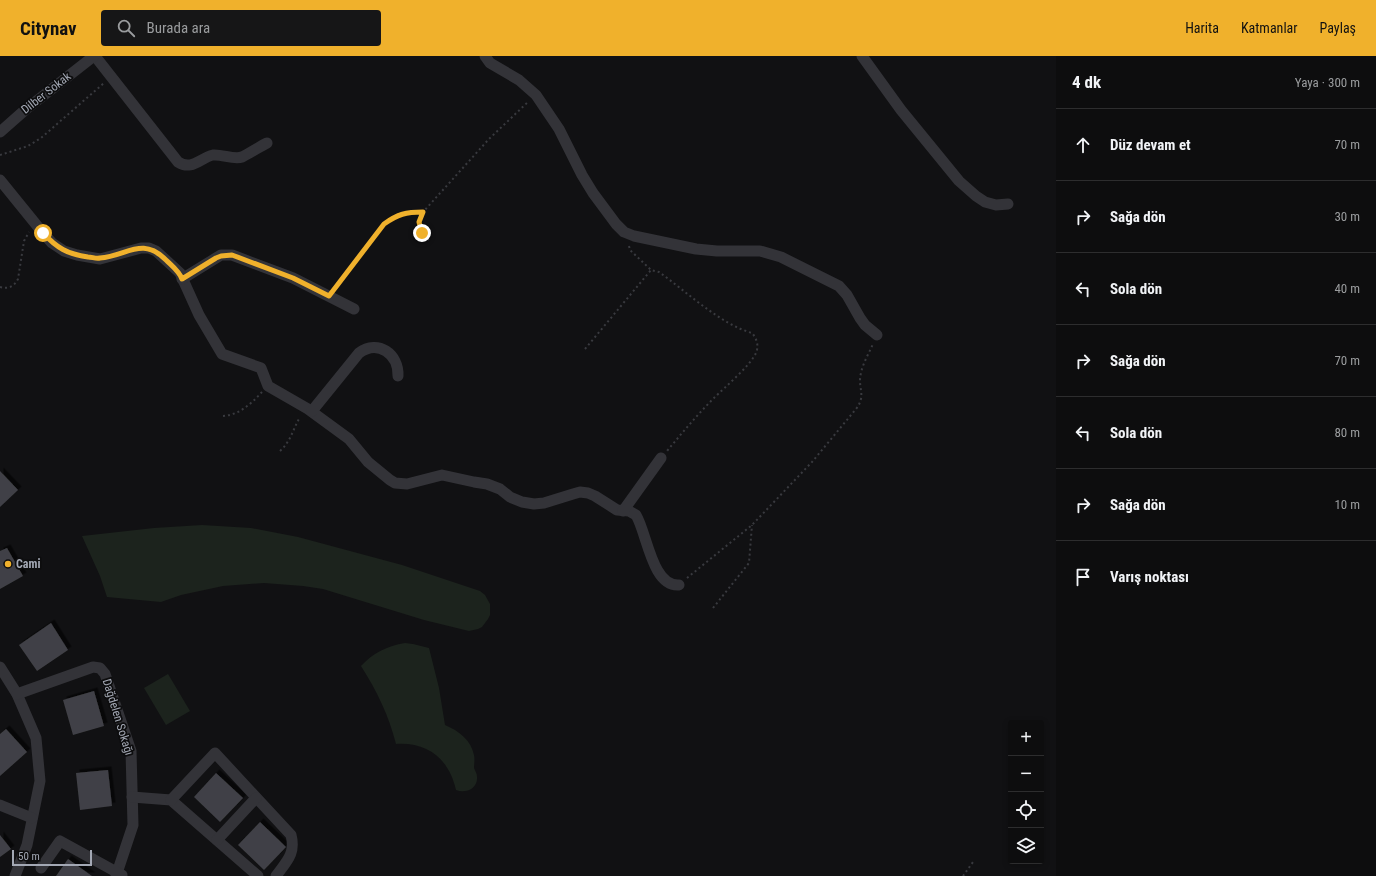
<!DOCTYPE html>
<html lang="tr">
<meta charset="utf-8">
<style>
:root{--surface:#0d0d0e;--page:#161617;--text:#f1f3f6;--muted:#9a9c9e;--line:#2d2d2e;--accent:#f0b12c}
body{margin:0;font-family:"Roboto Condensed",sans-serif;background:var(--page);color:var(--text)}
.controls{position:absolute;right:12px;bottom:12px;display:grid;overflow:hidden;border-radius:4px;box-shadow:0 2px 6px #0003}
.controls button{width:36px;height:36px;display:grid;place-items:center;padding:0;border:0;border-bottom:1px solid var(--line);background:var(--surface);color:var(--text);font:20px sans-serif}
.scale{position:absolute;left:12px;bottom:10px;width:80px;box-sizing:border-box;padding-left:4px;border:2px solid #a3a8b4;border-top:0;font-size:11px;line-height:14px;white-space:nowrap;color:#a3a8b4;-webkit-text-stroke:3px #0d0d0e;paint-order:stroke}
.stop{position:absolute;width:12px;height:12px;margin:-9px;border:3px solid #f0b12c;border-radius:50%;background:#fff}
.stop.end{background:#f0b12c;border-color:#fff;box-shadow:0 1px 4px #0008}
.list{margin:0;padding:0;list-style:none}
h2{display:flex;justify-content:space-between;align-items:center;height:52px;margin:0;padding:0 16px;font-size:17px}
h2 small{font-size:13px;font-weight:400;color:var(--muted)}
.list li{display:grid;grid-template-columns:26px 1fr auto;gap:12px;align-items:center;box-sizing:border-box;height:72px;padding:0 16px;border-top:1px solid var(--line)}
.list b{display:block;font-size:15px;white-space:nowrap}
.list em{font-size:13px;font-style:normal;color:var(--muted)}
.icon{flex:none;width:22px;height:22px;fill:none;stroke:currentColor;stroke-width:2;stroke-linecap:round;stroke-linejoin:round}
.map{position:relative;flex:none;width:1056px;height:820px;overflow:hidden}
header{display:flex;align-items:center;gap:24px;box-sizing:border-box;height:56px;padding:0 20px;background:var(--accent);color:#111}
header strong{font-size:19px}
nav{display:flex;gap:22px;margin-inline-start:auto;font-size:14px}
.search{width:280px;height:36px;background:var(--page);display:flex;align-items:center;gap:10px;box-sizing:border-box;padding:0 14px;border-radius:4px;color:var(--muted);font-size:15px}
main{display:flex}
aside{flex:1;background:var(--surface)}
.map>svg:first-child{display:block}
.green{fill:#1c231d}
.building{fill:#404146;filter:url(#shadow)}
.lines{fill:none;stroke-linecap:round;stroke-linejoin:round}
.path{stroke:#393a3f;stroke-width:2;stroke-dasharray:2 3;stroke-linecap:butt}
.minor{stroke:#333338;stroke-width:11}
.route{stroke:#f0b12c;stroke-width:5}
.poi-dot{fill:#f0b12c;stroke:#0d0d0e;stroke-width:1.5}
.labels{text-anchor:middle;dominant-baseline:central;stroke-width:3.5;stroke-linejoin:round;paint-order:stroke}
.street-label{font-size:12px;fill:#a3a8b4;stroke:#0d0d0e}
.poi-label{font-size:12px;font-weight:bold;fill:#a3a8b4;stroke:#0d0d0e;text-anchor:start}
</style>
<header>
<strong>Citynav</strong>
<div class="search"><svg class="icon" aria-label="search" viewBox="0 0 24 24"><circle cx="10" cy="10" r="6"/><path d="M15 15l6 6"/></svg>Burada ara</div>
<nav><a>Harita</a><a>Katmanlar</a><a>Paylaş</a></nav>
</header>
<main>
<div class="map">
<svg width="1056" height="820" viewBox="0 0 1056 820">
<defs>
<filter id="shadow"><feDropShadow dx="3.5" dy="-3.5" stdDeviation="0" flood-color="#0009"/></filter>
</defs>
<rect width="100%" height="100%" fill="#111113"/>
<g class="green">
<path d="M202,469L251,472L298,481L402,509L480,535L485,539L490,548V559L488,563L482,571L478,573L469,575L424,564L323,533L303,530L264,527L223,530L181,539L161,546L107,541L100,520L82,480L154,472Z"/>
<path d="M405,587L413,588L429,592L439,632L445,669C459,675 471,684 474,699C475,704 474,708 474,712C475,715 477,717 477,721C478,733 465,738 456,734C449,703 428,686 396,688C389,660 377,635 361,610C373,597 387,590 405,587Z"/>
<path d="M168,618L190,655L166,669L144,632Z"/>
</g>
<g class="building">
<path d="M0,415L18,434L0,451Z"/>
<path d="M7,492L23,520L0,533V495Z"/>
<path d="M51,567L68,594L37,615L19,589Z"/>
<path d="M94,635L104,670L73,679L63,644Z"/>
<path d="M6,673L27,696L0,720V678Z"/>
<path d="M108,714L112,750L80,754L76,717Z"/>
<path d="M216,717L243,742L220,766L194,741Z"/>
<path d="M260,766L286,791L264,814L238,789Z"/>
<path d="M0,779L11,793L0,801Z"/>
<path d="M68,803L92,820H56Z"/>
</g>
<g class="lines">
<g class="path">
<path d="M0,99L28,90L41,82L104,27"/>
<path d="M429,184C420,176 417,167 423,156L489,83L529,45"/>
<path d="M629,190L630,194L651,214L659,216C687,236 720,268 752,277C757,283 759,290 756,297C750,310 725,331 714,342C697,359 682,377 667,395"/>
<path d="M0,231C8,233 14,231 18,223L24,185L29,176"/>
<path d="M336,232L384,169L396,160L409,156H423"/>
<path d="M585,293L651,214"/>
<path d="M223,360C239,359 251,348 262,336"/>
<path d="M280,395C291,385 293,373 300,361"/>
<path d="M687,522L752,469L812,406L856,353C867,339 857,332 861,317C863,307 869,297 873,288"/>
<path d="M713,552L749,507L752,469"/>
<path d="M963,820L973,806"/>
</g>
<g class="minor">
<path d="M95,0L178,106C192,115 200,102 213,99C222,98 234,104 242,101C250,97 259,91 267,87"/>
<path d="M485,0L490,7L519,24L536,39L559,73L582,119L593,137L616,168L624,176L634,180L696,193L717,195H760L781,201L839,230L847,239L860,262L865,269L877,279"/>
<path d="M862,0L901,54L959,125L976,140L985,146L996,149L1008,148"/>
<path d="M0,76L25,54L94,0"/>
<path d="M0,124L43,177L52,187L64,195L77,199L100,203L141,192H149L156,195L180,217L199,259L222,298L261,312L268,330L308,353L349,383L368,406L390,424L395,427L407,428L442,419L474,426L487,428L500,433L510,441L522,446L534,448L544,447L573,438L580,436L588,437L595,440L617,454L629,455L636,459C647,477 652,531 679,529"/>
<path d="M182,223L216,202L221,199H232L293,222L354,253"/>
<path d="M312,355L359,297C378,283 399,298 398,320"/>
<path d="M623,455L661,402"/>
<path d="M0,611L17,638L36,682L40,725L27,789L15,820"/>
<path d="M17,638L93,611L100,612L105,618L131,695L133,769L116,820"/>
<path d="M132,741L171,744L258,820"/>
<path d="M171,744L215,697L291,779C296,798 286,806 276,820"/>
<path d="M0,749L32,762"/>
<path d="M217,784L256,742"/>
<path d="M41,812L60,785L122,819"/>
</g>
</g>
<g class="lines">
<path class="route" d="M43,177C57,192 67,198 88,201C92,201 96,203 100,202C127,200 142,180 166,204C172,210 179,215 182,223L216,202L221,200L232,199L293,222L329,240L384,168C398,158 406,156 423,156L419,166L422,177"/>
</g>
<circle class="poi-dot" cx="8" cy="508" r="4"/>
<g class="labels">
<g class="street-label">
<text transform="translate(46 37) rotate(-38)">Dilber Sokak</text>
<text transform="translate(118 661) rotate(73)">Dağdelen Sokağı</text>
</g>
<g class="poi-label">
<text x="16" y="508">Cami</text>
</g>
</g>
</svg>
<div class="controls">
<button>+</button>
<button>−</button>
<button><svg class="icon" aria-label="locate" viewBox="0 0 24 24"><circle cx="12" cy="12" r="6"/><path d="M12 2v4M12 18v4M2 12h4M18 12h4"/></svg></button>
<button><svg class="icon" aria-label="layers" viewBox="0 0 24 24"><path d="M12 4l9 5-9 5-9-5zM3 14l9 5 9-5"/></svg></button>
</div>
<div class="scale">50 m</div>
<div class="stop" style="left:43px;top:177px"></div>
<div class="stop end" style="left:422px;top:177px"></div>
</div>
<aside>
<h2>4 dk<small>Yaya · 300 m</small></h2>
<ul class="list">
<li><svg class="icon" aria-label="ahead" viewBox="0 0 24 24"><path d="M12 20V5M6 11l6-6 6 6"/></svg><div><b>Düz devam et</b></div><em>70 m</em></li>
<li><svg class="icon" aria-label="right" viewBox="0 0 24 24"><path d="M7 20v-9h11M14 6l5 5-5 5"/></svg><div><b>Sağa dön</b></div><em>30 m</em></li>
<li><svg class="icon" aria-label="left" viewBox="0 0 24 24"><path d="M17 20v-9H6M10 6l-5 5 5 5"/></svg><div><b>Sola dön</b></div><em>40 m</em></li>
<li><svg class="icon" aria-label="right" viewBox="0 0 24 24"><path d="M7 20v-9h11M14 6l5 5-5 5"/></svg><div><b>Sağa dön</b></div><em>70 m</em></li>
<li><svg class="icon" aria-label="left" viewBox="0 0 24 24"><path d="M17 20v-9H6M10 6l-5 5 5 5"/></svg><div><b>Sola dön</b></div><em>80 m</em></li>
<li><svg class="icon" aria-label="right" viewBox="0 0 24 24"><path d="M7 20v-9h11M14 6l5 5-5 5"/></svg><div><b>Sağa dön</b></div><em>10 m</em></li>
<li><svg class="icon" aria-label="arrive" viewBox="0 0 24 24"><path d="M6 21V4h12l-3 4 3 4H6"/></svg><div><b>Varış noktası</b></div></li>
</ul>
</aside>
</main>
